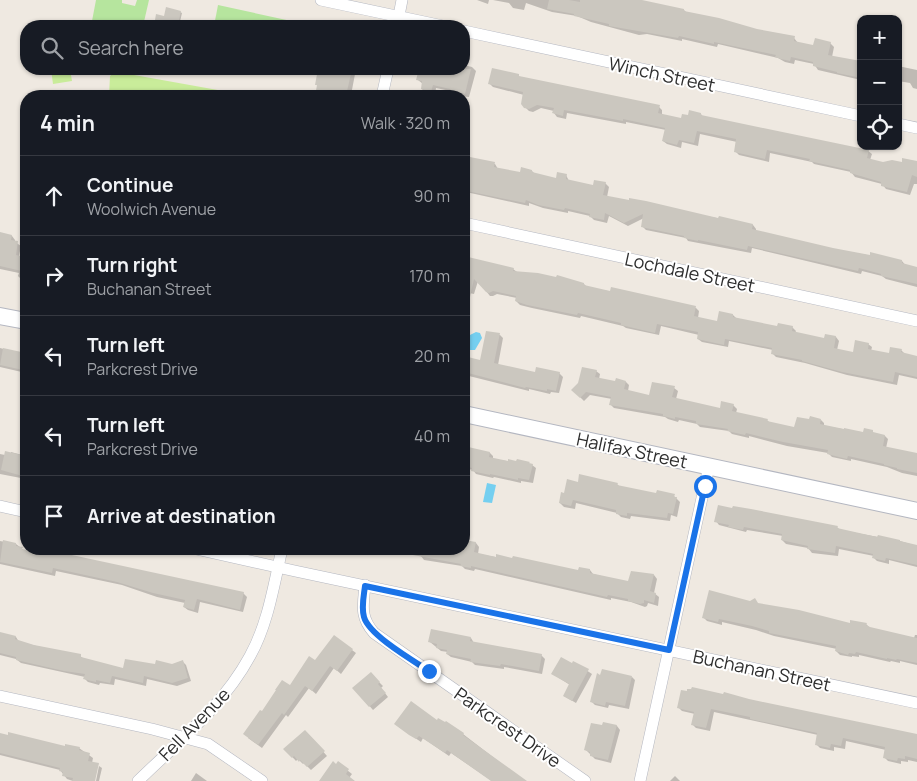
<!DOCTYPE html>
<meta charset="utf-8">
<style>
:root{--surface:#171b24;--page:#242831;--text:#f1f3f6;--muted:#9ea1a6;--line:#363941}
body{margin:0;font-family:Manrope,sans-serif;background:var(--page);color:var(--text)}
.controls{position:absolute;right:15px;top:15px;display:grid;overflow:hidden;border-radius:10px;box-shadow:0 1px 4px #0004}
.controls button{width:45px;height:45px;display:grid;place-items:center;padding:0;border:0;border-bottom:1px solid var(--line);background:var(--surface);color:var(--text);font:25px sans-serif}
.stop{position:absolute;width:15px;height:15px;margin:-11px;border:4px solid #1a73e8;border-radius:50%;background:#fff}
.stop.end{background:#1a73e8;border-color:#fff;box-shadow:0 1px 5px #0008}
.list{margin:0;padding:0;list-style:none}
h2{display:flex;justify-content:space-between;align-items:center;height:65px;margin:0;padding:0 20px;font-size:21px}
h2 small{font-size:16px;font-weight:400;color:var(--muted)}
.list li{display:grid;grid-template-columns:32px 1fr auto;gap:15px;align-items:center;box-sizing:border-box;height:80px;padding:0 20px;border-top:1px solid var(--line)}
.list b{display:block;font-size:19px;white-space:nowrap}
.list p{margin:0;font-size:16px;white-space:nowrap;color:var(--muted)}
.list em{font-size:16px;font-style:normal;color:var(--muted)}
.icon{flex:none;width:28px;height:28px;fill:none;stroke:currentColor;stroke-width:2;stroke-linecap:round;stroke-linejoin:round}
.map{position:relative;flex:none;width:917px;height:781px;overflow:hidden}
.search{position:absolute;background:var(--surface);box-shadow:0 1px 4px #0004;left:20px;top:20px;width:450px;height:55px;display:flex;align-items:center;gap:12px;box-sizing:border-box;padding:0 18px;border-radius:20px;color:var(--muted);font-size:19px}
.panel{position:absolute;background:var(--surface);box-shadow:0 1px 4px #0004;left:20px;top:90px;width:450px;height:465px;border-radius:20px}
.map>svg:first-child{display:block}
.green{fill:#b6e59e}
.pitch{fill:#c9ec9a}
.water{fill:#75cff0}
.shadow{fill:#0003}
.building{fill:#cbc7bf}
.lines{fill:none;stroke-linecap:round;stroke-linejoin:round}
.street-casing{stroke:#b4b7c1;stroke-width:12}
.secondary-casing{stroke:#b4b7c1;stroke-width:18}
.street{stroke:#fff;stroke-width:11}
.secondary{stroke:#fff;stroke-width:16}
.route{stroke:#1a73e8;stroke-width:6}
.labels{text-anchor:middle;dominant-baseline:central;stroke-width:4;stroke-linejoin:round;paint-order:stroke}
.street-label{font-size:18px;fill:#2e2e2e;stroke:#fff}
</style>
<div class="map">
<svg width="917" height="781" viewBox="0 0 917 781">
<rect width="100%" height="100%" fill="#efe9e1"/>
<g class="green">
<path d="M96,0H122V3L135,6L137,0H149L143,26H117L92,21Z"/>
<path d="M218,5L291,21L290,26H214Z"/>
</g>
<g class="pitch">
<path d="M51,69H70L72,81L53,84Z"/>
<path d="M116,71L123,73L251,96H109L110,76Z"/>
</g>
<g class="water">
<path d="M476,332L480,333L482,338L475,350H469L467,345L470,335Z"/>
<path d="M487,483L496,485L492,503L483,502Z"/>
</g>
<g class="shadow">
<path d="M477,0H489L488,4Z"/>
<path d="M493,0H637L684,10L686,12L756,30L794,38L798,43L814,46L830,43L834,47L832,57L861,62V80L818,70L814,64L795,60L794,64L785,62L778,58L718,44L717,47L682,39V41L647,34L639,35L591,22L577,16L552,12L526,3L524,10L513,8L509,3Z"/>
<path d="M180,12L182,13L179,26H155L157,16L165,18Z"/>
<path d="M324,24L335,26H323Z"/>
<path d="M464,65L472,67L476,71L469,97L459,96L455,92L436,88L435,95L426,93L422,89L423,84L418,80L420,72L415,69H464Z"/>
<path d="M898,66L917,70V89L913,88L910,83L898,81Z"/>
<path d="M319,69H356L351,95L348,94V96H316L318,87L316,84Z"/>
<path d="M520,77L659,107L662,110V115L682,119L701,114L703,117L868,151L872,154L870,160L883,163L917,162V184H914L910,195L886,189L882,184L855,177L851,172L814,164L812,162L770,153L769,162L739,155L735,151L737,142L700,134L698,146L682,142L681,148L667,144L663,141L666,130L626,122V124L567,113L566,119L557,117L554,113V111L541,108L533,112L529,111L522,104L524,95L493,87L490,84Z"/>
<path d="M467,163L495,164L498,169L521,174L532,171L535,174L557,179L566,175L569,181L594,186L605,183L609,187L607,197L753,225L756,229V231L832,249L902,261L906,266L917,268V287L886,279L882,276L862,271L861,274L752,248L751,253L688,241L686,238L646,230L642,226L644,218L628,226L609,216L607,223L594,220L590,216L568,211V213L543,208L529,203V206L466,192L464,190V180Z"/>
<path d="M0,235L12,236L15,240V242L21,246L19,256L26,258V281L22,280L18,276L19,273L0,269Z"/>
<path d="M464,257L513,269L517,272L584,284L587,287L696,308L699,311L698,318L718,323L733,315L737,319L778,328L792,327L796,331L795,333L825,340L826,335L836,337L839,341L837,350L854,354L868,344L872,347L871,351L890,354L901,350L905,354L917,357V379L899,375L897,385L847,375L805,363L776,357L772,353L773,350L729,341L728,347L702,342L698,339L699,335L661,326L659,335L626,328L623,326L581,316L580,318L532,308L520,305L516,301L517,298L497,294L493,296H490L478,281L474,294L464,292Z"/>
<path d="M487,332L500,335L503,338L498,365L536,373H559L563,377L559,393L551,392L550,394L529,389V391L465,375L464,373L465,357L481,361Z"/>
<path d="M0,348L26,355V373L0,367Z"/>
<path d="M596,371L600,374L599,379L616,383L626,382L629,385L628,391L650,396L674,388L678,391L676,399L721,409L733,405L737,409L736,413L767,420L770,423L795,429L821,420L824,423V426L885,436L888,439L886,448L917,454V476L902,473L887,467L851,459V461L832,457L828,453L787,446L749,436V438L732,434L729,431L700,427L697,424L679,420L678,422L668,419L665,417L614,408L611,405L612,399L590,395L584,401L573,390Z"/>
<path d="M464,447L490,453L493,456V459L532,465L536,468L533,483L521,481V483L494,477L493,478L476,474L473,470L464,468Z"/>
<path d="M11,452L26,456V479L0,474V454L5,455L11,454Z"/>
<path d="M579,483L617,484L620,487L657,494L674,496L680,502L677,517L671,515L670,521L631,516L630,519L621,517L617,513L576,503L575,509L564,507L560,503L565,494Z"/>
<path d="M716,521L837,527L840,530L900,541L917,546V567L889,560V564L877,561L874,558V556L839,549L838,556L812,553L808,548L786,544L782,540L783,536L747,530L746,532L719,525Z"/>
<path d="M464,540L476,543L479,547L478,554L579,571L590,570L593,574L629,583L654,575L657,579L654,593L659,597L658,606L648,603L647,606L645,607L631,602L611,598V600L475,569L474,571L465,569L462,566L424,560L421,556L405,551L404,555L370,549H464Z"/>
<path d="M0,541L16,544L25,551L243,593L247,597L243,612L200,602L198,613L188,610L184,607L185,603L157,597L122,585L56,571L55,576L0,564Z"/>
<path d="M759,604L850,625L866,624L870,628L914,638L915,635H917V665L900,661V663L891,661L890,662L859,655V657L852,656V657L840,655L836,651L837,649L774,636L756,630L722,622V625L707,621L703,617Z"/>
<path d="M0,633L16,637L19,642L80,656L84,659L124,669L172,665L182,661L186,665L191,681L177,686L147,679L146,686L115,679L114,685L100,683L99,685L88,682L85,679V677L21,663L16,659L0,655Z"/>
<path d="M471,638L474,643L541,655L545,659L542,674L504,667V669L475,665L472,662L451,657L447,654L448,652L441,651L430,642Z"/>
<path d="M352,650L356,653L341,674L334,668L316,694L309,688L288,717L286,715L262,748L248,738L262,713L316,662Z"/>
<path d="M574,662L592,674L576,703L564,696L570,685L553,674L573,664Z"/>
<path d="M374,677L383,686L381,688L388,697L373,710L354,688Z"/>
<path d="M632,677L635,680L629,709L609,705L608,708L595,705L592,702Z"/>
<path d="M749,700L917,737V762L908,760V762L901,761V764L888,761L884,757L886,750L846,741L845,749L834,747V751L820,748L816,744L818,735L714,712L710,731L696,728L693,725L695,714L682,711L679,708Z"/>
<path d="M437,722L463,734L524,781H492L451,753L449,756L423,738L421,742L399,727Z"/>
<path d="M604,723L617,726L620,730L611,763L595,759L586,750Z"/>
<path d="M305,731L327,756L311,770L304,763L303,764L298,759L296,761L285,749Z"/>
<path d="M0,734L66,747L79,748L93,758L92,763L99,765H97L93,781H73L67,779L60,770L0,755Z"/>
<path d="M338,763L352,774L349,778L352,781H321Z"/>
<path d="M99,766L102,768L99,781H96Z"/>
<path d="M196,773L207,781H191Z"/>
<path d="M675,776L680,781H670Z"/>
</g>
<g class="building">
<path d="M549,0H569L580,2V0H642L684,9V11L719,18L757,29L795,36L794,41L813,45L815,38L831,42L828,55L861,61V78L837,73V72L813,66V62L791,57L790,61L781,59L775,57L776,55L714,42V44L679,36L678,38L609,26V24L574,16V14L547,9Z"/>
<path d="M166,7L181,11L179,20L189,23V26H154L156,14L164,16Z"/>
<path d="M492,68L519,74V76L660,105L658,113L681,118L682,114L688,115L689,110L701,113V115L869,150L867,158L883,162L892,160L902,162V158L917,161V177L912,175L907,192L881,186V182L850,173V170L809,161L810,159L767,150L765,159L734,152L736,139L697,131L694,143L679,140L677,145L662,141L665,128L623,119V121L564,110L563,116L552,113L554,108L537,105L529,109L524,108L521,104L523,92L488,84Z"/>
<path d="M318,69H352L346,96H315L317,85H315Z"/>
<path d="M419,69H471L465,94L460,93L456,95L450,89L433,85L431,92L421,89L422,81L416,80Z"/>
<path d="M470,157L495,162L494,167L520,172L521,167L532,170V172L556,178L557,172L567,174L566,179L593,185L594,180L606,182L603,195L629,200V198L646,201L718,218L719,216L753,224L752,229L833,248L870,255V252L902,260V263L917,267V284L881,276V274L859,268L858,271L748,246L747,250L698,240V241L684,238V236L641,227L643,214L624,223L605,213L604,220L589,217L590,214L565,208L564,210L538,205L526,200L525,203L467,191L464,189V173L466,162H469Z"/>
<path d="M0,232L12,235L11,240L18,241L16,255L26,257V272L0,266Z"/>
<path d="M464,256L514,268L513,271L538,273L556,277L557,275L584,283V285L610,291L611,287L696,306L694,316L717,321L719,311L733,314V317L777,326L778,323L793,326L792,331L824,338L825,334L836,336L834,348L853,352L855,340L869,343L868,349L889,353L890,347L902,349L901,352L917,356V377L895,372L893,382L842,372L802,361V360L771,354L772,348L725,339L724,345L697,339L698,332L657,324L655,333L621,325V323L578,313L577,315L527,305L515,301L516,296L493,291L489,293L486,292L474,279L468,306L464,305Z"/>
<path d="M486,331L500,333L494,363L535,372L536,367L560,372L556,391L547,389V391L526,387L525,388L464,372V356L480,360Z"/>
<path d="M3,348L26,353L23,370L0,365Z"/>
<path d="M582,367L597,370L595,377L615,381L616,378L626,381L624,389L649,395L652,382L675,386L672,397L720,408L721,401L734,404L732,411L768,419L767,421L794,427L797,417L809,419L810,416L821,419L820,424L844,429V428L863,432L864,428L873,430V432L885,435L883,446L917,453V473L897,469V468L884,465V464L848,456L847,459L827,454L828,450L783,442L746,433L745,435L727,431L728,429L696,424V421L675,417V419L663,416V414L609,405L611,397L586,392L580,398L571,390L578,383Z"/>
<path d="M464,446L490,452L489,457L508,461V459L516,461L517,459L530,462L529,463L533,464L529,480L518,478V480L490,474V475L471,471L472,468L464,466Z"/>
<path d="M5,451L26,456V477L1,470Z"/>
<path d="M579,474L618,483L617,485L656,493L657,490L675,494L674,497H677L673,514L668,513L667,518L627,513V516L616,514V510L573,500L571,506L559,503L561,492L564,493L567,479L578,482Z"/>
<path d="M718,505L732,508L733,506L751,509L838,526L837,528L877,537L878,535L900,540V541L917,545V565L886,558L885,561L872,558L873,554L836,546L835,553L807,549L808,546L781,540L782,534L744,527L743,530L728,527L729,525L714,522Z"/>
<path d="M3,540L16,543V546L23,547L22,549L43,554L44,549L244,592L240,610L197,599L194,610L183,607L185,600L153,593L117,582L53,568L52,573L0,562Z"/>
<path d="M464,540L476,542L474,552L496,557V554L512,558L513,556L578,570L579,567L590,569V573L628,581L631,571L654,574L650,591L656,593L654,603L644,600V603L640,604L628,601V599L608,595L607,597L471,566V568L460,566L461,564L402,553L403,549H464Z"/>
<path d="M709,590L750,601L755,598L758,603L799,610L850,623V620L867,623L866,625L870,627L917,638V663L897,659L896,660L887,658V659L856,652L855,654L849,653L848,655L835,651L836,646L769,633V631L752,626L719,619L718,622L702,618Z"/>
<path d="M431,629L471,637L470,641L542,654L539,671L501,664L500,666L470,662L471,659L446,654L447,650L436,648L437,644L428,642Z"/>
<path d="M0,632L16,636L15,639L34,645L81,654V657L123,668L125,659L155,664L156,660L172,664L183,660L188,678L172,683L144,676L143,683L112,676L110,683L96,680V682L83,679L85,674L64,671L16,660V657L0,653Z"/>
<path d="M334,635L353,649L337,671L330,666L312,691L305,686L284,715L282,713L258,745L243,734L260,710L262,711L276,690H275L282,680L290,685L309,656L315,660Z"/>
<path d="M561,657L572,663L573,661L589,669L572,701L563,696L569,684L551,674Z"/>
<path d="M602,669L632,676L625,706L606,702L605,706L590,702L597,673L600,675Z"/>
<path d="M371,672L380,682L378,684L386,693L369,707L352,688Z"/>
<path d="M692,687L723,694L724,692L749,699L917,734V759L905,756V759L898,758L897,761L883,758L885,747L843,738L841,746L831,744L830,748L815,745L817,733L750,719V717L711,709L706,728L691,725L694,712L677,708L681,690L687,691V689H691Z"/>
<path d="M411,701L437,720L438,718L445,722L446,721L464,733L463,735L527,781H491L447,750L445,753L419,736L416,739L409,735L394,724Z"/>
<path d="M603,722L617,725L608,760L590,756V752L584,750L591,723L602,725Z"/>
<path d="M305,730L325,751L307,767L300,760L299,762L294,756L292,758L283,749Z"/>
<path d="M8,732L65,746V744L80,747L79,750L90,753L88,761L99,763L95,781H72L73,778L62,776L63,772L59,771L60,768L0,753V733L8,735Z"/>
<path d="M333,761L336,764L338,761L349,769L346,774L355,781H319Z"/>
</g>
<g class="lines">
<g class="street-casing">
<g id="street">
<path d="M321,0L443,26"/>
<path d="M397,26L402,0"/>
<path d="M464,31L861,116"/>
<path d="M382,96L388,69"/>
<path d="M898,124L917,128"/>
<path d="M464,223L917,321"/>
<path d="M0,506L26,512"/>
<path d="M196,549L295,571L917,703"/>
<path d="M365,585C363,606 360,617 374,633L585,781"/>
<path d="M0,696L152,729L208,744L262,781"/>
<path d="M138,781C178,742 223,706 250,656C268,624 274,584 282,549"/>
<path d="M640,781L709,466"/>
</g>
</g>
<g class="secondary-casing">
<g id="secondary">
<path d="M0,316L26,321"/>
<path d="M464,414L917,511"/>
</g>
</g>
<use href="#street" class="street"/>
<use href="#secondary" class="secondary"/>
</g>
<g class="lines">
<path class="route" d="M429,671C412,660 369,635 364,617C361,607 364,595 365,586L669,650L705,486"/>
</g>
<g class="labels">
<g class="street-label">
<text transform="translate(662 74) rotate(12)">Winch Street</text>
<text transform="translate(690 272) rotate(12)">Lochdale Street</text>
<text transform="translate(632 450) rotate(12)">Halifax Street</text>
<text transform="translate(762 670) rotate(12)">Buchanan Street</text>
<text transform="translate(194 724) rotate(-46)">Fell Avenue</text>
<text transform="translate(508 727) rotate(35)">Parkcrest Drive</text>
</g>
</g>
</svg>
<div class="controls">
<button>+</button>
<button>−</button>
<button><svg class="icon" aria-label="locate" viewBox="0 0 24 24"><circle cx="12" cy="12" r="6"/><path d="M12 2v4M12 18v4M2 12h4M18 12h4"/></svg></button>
</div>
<div class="stop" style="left:705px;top:486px"></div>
<div class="stop end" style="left:429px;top:671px"></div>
<div class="search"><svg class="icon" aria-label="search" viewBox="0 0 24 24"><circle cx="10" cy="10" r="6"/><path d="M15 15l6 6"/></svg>Search here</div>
<section class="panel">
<h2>4 min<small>Walk · 320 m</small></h2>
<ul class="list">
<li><svg class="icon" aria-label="ahead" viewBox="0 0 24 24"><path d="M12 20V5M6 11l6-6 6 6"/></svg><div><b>Continue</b><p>Woolwich Avenue</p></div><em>90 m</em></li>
<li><svg class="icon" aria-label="right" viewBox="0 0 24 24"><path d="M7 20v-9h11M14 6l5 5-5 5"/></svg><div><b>Turn right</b><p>Buchanan Street</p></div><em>170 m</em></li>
<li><svg class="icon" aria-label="left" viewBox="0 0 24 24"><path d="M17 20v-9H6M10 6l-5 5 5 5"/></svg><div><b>Turn left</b><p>Parkcrest Drive</p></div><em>20 m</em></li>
<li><svg class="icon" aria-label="left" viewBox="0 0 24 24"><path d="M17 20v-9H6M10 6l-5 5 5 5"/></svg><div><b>Turn left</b><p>Parkcrest Drive</p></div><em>40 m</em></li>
<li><svg class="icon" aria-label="arrive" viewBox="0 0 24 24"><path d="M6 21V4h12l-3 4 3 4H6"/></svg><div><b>Arrive at destination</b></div></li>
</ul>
</section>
</div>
